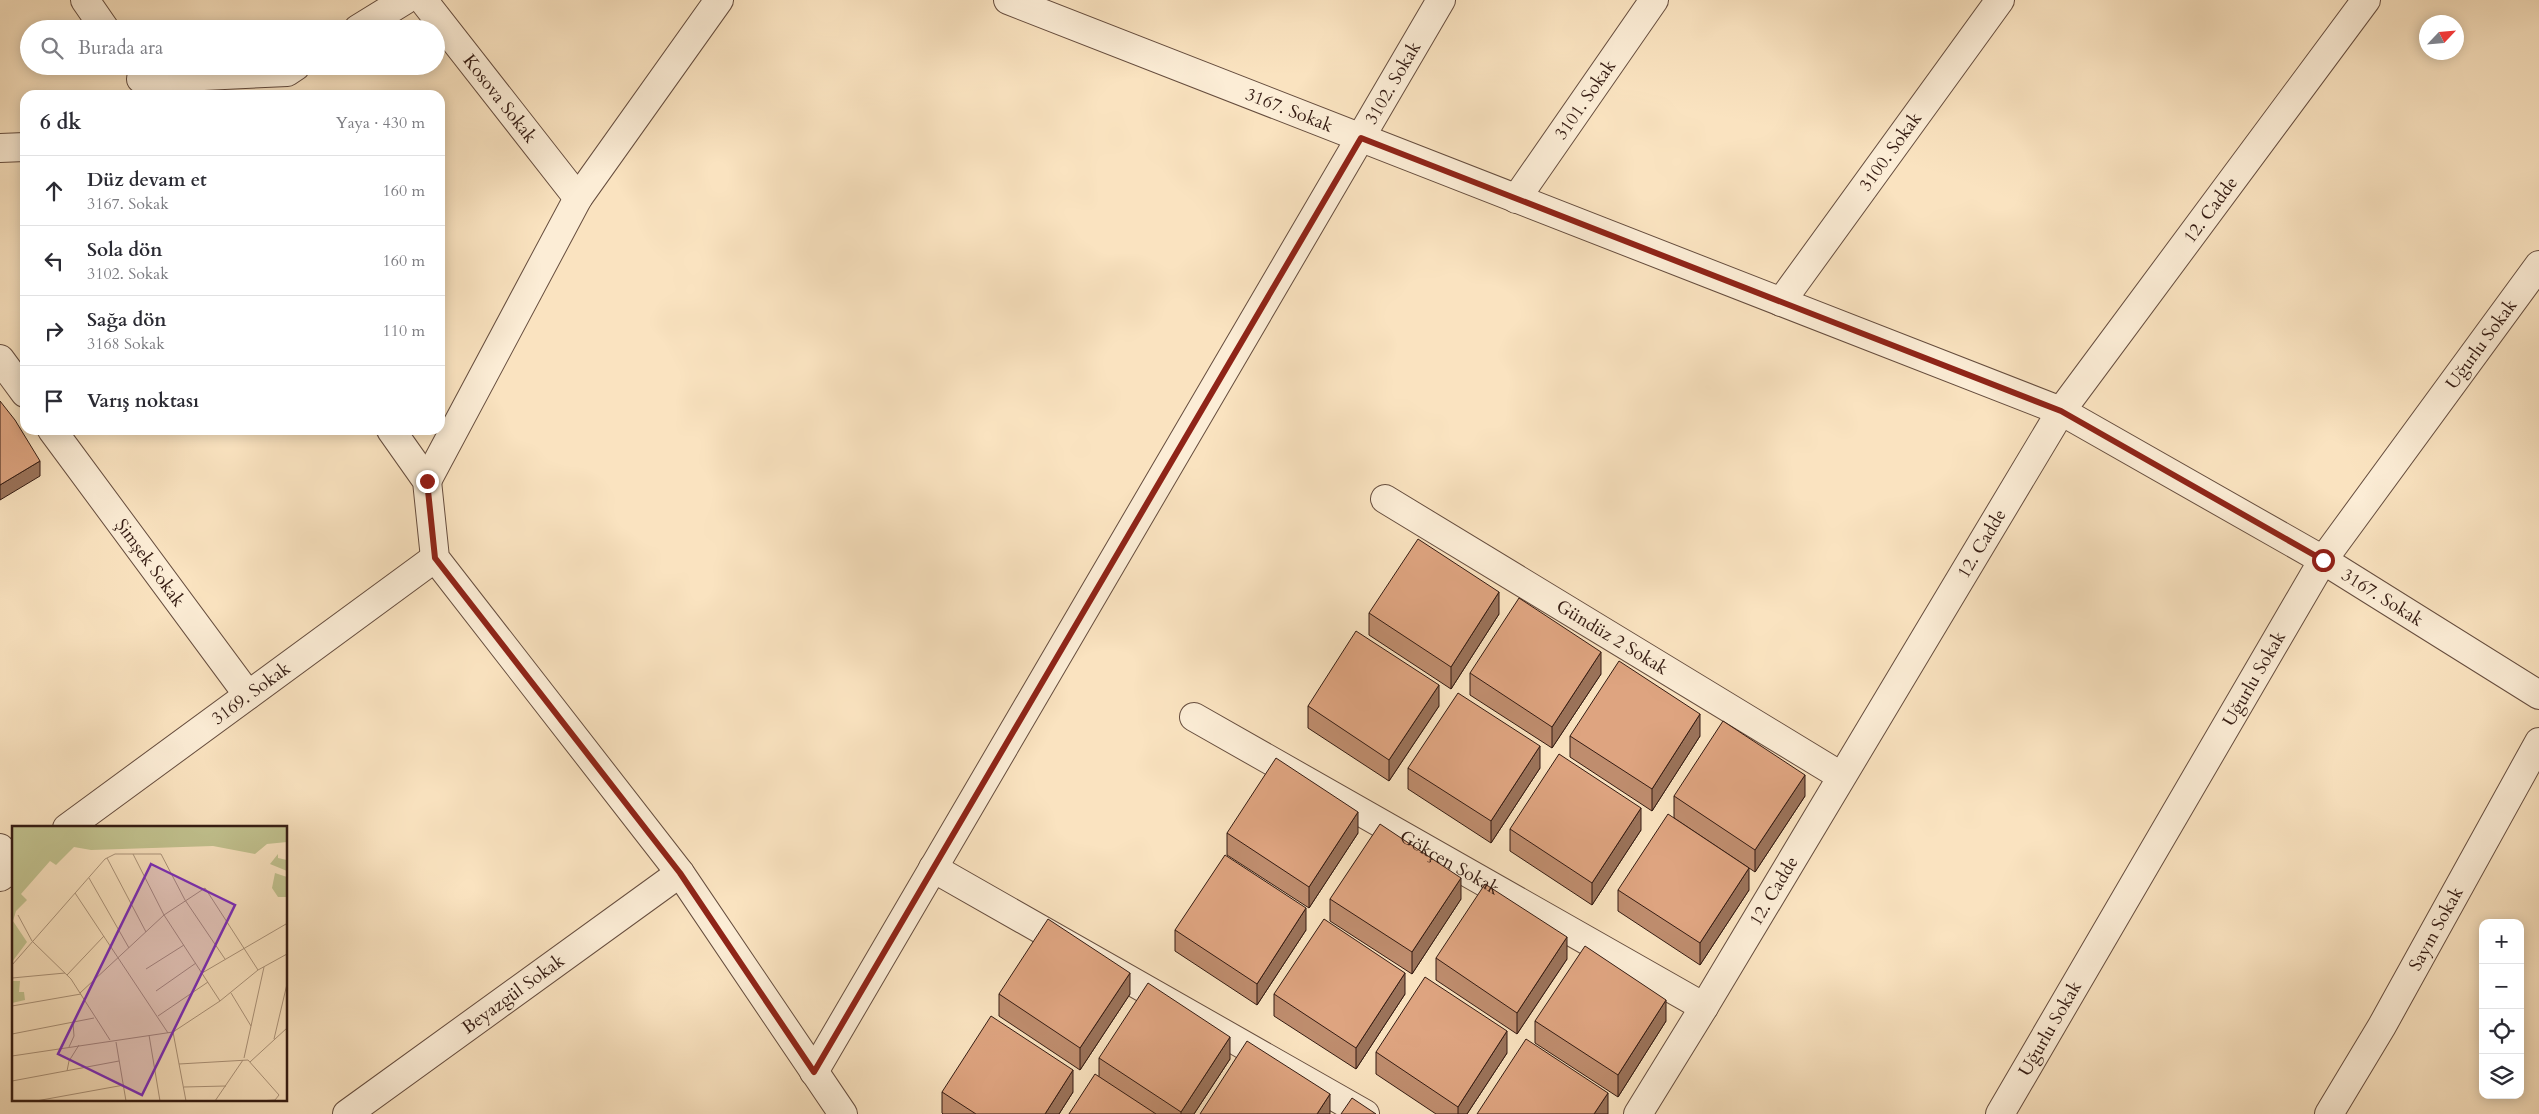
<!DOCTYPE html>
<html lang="tr">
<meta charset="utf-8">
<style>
:root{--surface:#fff;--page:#f7f7f7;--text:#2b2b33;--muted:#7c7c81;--line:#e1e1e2}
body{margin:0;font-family:Cardo,serif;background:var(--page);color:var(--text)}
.controls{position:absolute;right:15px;bottom:15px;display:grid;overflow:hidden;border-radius:10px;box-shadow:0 2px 12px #0003}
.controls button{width:45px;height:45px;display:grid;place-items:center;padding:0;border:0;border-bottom:1px solid var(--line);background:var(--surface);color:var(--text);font:25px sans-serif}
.compass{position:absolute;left:2419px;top:15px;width:45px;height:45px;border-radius:50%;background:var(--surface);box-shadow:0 2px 12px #0003;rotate:64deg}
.stop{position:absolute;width:15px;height:15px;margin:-11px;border:4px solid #8f2418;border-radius:50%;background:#fff}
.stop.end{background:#8f2418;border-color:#fff;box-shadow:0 1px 5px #0008}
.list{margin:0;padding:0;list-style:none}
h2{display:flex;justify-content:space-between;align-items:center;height:65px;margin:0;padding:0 20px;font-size:21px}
h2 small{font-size:16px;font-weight:400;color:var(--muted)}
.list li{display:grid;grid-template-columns:32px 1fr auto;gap:15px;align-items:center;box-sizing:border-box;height:70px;padding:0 20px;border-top:1px solid var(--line)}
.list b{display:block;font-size:19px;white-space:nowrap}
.list p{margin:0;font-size:16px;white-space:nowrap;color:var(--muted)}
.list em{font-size:16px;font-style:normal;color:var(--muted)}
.icon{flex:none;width:28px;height:28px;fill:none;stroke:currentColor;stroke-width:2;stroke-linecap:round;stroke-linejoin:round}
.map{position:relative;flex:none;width:2539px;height:1114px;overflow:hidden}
.search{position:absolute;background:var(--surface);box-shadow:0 2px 12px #0003;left:20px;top:20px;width:425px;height:55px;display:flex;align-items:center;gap:12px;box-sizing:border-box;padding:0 18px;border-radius:28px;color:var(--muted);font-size:19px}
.panel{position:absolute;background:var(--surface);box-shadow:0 2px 12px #0003;left:20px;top:90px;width:425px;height:345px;border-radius:15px}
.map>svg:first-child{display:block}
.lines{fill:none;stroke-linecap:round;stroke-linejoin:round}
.minor-casing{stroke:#664d3e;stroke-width:30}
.minor{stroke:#fcedd6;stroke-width:28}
.wall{fill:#bf8d6e;stroke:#341b12}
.shaded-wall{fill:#9b735a;stroke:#341b12}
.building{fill:#dea480;stroke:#341b12}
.route{stroke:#8f2418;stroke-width:6}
.labels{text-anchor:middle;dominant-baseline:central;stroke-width:5;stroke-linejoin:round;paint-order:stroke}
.street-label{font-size:18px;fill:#341b12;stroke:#fcedd6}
.inset-road{fill:none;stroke:#ab937a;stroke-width:1}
.view{fill:#7b2cbf;fill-opacity:0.15;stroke:#7b2cbf;stroke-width:2.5}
.inset-edge{fill:none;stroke:#341b12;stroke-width:2.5}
</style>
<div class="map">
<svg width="2539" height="1114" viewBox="0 0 2539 1114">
<rect width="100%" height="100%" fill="#fae3c0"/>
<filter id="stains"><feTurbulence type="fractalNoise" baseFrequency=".004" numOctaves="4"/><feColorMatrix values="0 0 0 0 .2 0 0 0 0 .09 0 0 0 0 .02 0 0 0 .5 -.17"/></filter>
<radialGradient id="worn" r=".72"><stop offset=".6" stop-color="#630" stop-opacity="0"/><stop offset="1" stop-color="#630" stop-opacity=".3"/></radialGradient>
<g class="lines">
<g class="minor-casing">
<g id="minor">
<path d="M85,0L105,29"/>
<path id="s1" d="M423,0L578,198"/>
<path id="s2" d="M1008,0L2061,411L2323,560L2539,695"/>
<path d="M358,29L405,0"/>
<path d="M141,79L287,72L296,66"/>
<path d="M0,148L25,147"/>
<path id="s3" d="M1516,199L1654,0"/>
<path id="s4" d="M1781,302L2000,0"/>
<path d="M0,359L25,393"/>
<path id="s5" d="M52,430L248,695"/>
<path d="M391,430L427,481L435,558L680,873L843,1114"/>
<path d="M427,481L578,198L719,0"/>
<path id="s6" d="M1385,499L1841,776"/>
<path id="s7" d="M1194,717L1704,1007"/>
<path id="s8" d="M67,828L435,558"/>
<path d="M0,848L14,867L0,877"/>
<path d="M933,868L1365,1114"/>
<path id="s9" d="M814,1072L1441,0"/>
<path id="s10" d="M347,1114L680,873"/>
<path id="s11" d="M1638,1114L1704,1007L2061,411L2366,0"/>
<path id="s12" d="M2000,1114L2323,560L2539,265"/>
<path id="s13" d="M2329,1114L2382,1026L2539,742"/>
</g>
</g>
<use href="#minor" class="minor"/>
</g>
<g class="wall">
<path d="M1369,613L1499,614L1451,689L1369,635Z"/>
<path d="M1470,673L1601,674L1552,748L1470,695Z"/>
<path d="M1308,706H1439L1389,781L1308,728Z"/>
<path d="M1570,736H1700L1652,811L1570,757Z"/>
<path d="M1408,768H1540L1491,843L1408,789Z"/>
<path d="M1674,796H1805L1755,872L1674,818Z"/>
<path d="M1510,829L1641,830L1592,905L1510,851Z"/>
<path d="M1227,833H1358L1309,908L1227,855Z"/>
<path d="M1618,890H1749L1700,965L1618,911Z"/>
<path d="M1330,899H1461L1412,974L1330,921Z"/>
<path d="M1175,930H1306L1257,1005L1175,951Z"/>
<path d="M1436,958L1567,959L1517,1034L1436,980Z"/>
<path d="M999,994H1130L1080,1070L999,1016Z"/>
<path d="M1274,994H1405L1356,1069L1274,1016Z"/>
<path d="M1535,1021H1666L1618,1097L1535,1043Z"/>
<path d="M1376,1052L1507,1053L1467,1114H1436L1376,1074Z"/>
<path d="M1099,1058L1230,1059L1194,1114H1069L1099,1076Z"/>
<path d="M942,1092H1073L1059,1114H943L942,1113Z"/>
</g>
<g class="shaded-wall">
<path d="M40,461V476L0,500V485Z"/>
<path d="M1499,592V614L1451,689V667Z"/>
<path d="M1601,652V674L1552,748V727Z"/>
<path d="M1439,685V706L1389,781V760Z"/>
<path d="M1700,714V736L1652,811V789Z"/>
<path d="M1540,746V768L1491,843V821Z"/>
<path d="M1805,775V796L1755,872V850Z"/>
<path d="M1641,808V830L1592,905V883Z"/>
<path d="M1358,812V833L1309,908V887Z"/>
<path d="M1749,868V890L1700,965V943Z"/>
<path d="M1461,878V899L1412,974V952Z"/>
<path d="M1306,908V930L1257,1005V984Z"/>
<path d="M1567,937V959L1517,1034V1013Z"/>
<path d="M1130,973V994L1080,1070V1048Z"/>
<path d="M1405,973V994L1356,1069V1048Z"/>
<path d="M1666,1000V1021L1618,1097V1075Z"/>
<path d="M1507,1031V1053L1467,1114H1458V1107Z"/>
<path d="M1230,1037V1059L1194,1114H1181V1112Z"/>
<path d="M1073,1070V1092L1059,1114H1045Z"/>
<path d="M1608,1093V1114H1594Z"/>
<path d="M1330,1094V1114H1317Z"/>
</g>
<g class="building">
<path d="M0,401L15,420L40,461L0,485Z"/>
<path d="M1418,539L1499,592L1451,667L1369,613Z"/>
<path d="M1519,598L1601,652L1552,727L1470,673Z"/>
<path d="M1356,631L1439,685L1389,760L1308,706Z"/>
<path d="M1619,661L1700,714L1652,789L1570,736Z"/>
<path d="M1458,693L1540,746L1491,821L1408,768Z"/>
<path d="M1723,721L1805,775L1755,850L1674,796Z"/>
<path d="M1559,754L1641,808L1592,883L1510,829Z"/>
<path d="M1276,758L1358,812L1309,887L1227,833Z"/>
<path d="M1668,814L1749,868L1700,943L1618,890Z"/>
<path d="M1380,824L1461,878L1412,952L1330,899Z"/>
<path d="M1225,855L1306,908L1257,984L1175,930Z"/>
<path d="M1485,884L1567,937L1517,1013L1436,958Z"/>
<path d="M1048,919L1130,973L1080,1048L999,994Z"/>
<path d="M1324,919L1405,973L1356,1048L1274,994Z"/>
<path d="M1585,946L1666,1000L1618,1075L1535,1021Z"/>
<path d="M1425,977L1507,1031L1458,1107L1376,1052Z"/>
<path d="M1148,983L1230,1037L1181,1112L1099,1058Z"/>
<path d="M991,1016L1073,1070L1045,1114H976L942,1092Z"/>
<path d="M1526,1039L1608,1093L1594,1114H1477Z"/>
<path d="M1247,1041L1330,1094L1317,1114H1200Z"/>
<path d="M1095,1074L1156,1114H1069Z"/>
<path d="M1352,1098L1376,1114H1341Z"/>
</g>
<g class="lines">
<path class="route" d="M427,481L435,558L680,873L814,1072L1361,138L2061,411L2323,560"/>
</g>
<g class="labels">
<g class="street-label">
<text stroke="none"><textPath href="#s9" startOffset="1146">3102. Sokak</textPath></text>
<text stroke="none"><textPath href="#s1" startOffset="125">Kosova Sokak</textPath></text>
<text stroke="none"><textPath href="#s3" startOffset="121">3101. Sokak</textPath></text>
<text stroke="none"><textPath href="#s2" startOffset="302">3167. Sokak</textPath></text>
<text stroke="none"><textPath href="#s4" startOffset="186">3100. Sokak</textPath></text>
<text stroke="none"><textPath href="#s11" startOffset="1071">12. Cadde</textPath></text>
<text stroke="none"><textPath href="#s12" startOffset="909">Uğurlu Sokak</textPath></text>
<text stroke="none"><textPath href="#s11" startOffset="666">12. Cadde</textPath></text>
<text stroke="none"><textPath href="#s5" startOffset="165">Şimşek Sokak</textPath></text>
<text stroke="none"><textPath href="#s2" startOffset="1502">3167. Sokak</textPath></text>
<text stroke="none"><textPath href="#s6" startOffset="266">Gündüz 2 Sokak</textPath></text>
<text stroke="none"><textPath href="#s12" startOffset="504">Uğurlu Sokak</textPath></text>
<text stroke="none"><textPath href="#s8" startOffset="228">3169. Sokak</textPath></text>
<text stroke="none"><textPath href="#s7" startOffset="294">Gökçen Sokak</textPath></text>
<text stroke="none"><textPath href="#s11" startOffset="261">12. Cadde</textPath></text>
<text stroke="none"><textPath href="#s13" startOffset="214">Sayın Sokak</textPath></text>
<text stroke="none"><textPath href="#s10" startOffset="205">Beyazgül Sokak</textPath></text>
<text stroke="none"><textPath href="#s12" startOffset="99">Uğurlu Sokak</textPath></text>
</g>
</g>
<g transform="translate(12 826)">
<rect width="275" height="275" fill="#fae3c0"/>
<path d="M0,0H275V16L255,18L243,28L201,20L79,24L62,21L44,39L38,35L9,68L15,74L4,85L1,95L15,116L0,136ZM266,28V32L275,34V45L258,38ZM263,47L275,51V71H266L260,62ZM0,155H8L7,166H12L13,174L0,177Z" fill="#c2c390"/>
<path class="inset-road" d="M121,28L152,89L208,175M95,32L134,106M77,52L117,122M63,67L156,207M6,89L20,115L59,153L98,214M0,139L93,33L103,28H149L173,74L213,133M134,143L172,119M190,147L274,98M55,149L92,110M0,152L53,147M144,165L184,137M68,167L152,89L193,62L246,144M219,167L239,200M0,180L69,168M146,190L196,156M161,206L174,275M0,208L82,192M137,209L148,275M262,213L275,158M104,216L114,275M57,221L62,210L61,197M0,230L161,206L208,175L246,144L275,128M232,232L252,141M238,236L275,202M167,238L236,234L267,269L263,274L246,275M55,245L57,235L67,219M0,255L107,235M172,261L214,260M24,275L112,259M203,275L231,234"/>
<path class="view" d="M139,38L223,79L130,269L46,228Z"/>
<rect width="275" height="275" class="inset-edge"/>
</g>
<rect width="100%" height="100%" filter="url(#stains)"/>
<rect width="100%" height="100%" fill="url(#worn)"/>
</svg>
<div class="controls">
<button>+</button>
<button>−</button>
<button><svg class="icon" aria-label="locate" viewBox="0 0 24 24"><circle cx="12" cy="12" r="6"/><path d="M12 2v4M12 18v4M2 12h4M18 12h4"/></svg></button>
<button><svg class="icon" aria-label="layers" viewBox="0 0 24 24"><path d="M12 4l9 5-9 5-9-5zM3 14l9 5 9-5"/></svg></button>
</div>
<svg class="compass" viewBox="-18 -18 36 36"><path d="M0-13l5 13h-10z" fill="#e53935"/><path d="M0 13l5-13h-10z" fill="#7c7c81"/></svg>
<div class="stop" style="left:2323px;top:560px"></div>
<div class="stop end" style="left:427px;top:481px"></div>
<div class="search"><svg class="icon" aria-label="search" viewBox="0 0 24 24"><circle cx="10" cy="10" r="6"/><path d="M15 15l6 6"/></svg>Burada ara</div>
<section class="panel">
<h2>6 dk<small>Yaya · 430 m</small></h2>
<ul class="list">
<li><svg class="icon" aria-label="ahead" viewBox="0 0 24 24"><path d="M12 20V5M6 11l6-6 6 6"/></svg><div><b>Düz devam et</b><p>3167. Sokak</p></div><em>160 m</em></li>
<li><svg class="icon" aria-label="left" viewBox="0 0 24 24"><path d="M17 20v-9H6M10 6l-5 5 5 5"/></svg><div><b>Sola dön</b><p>3102. Sokak</p></div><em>160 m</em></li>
<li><svg class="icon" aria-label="right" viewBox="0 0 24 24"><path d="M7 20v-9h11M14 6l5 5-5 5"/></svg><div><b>Sağa dön</b><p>3168 Sokak</p></div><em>110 m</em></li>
<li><svg class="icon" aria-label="arrive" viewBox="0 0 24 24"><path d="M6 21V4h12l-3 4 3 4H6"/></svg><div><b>Varış noktası</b></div></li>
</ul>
</section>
</div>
